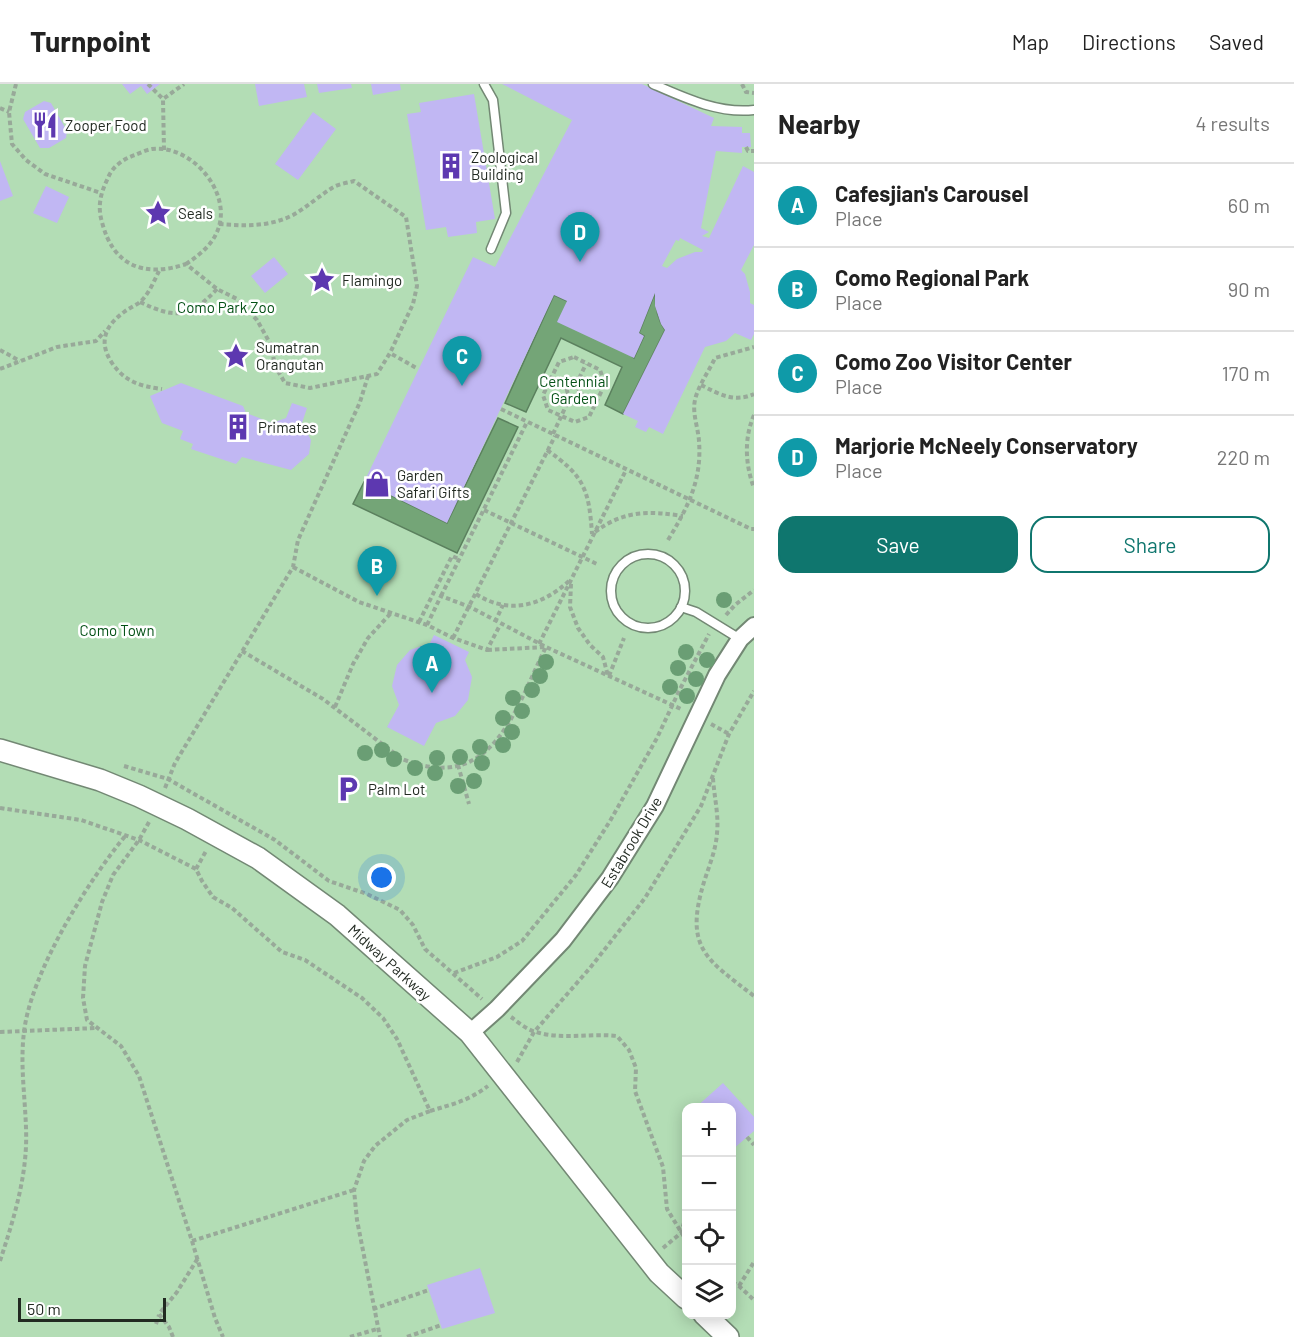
<!DOCTYPE html>
<meta charset="utf-8">
<style>
:root{--surface:#fff;--page:#f6f6f6;--text:#222;--muted:#767676;--line:#e0e0e0;--accent:#0f766e}
body{margin:0;font-family:Barlow,sans-serif;background:var(--page);color:var(--text)}
.controls{position:absolute;right:18px;bottom:18px;display:grid;overflow:hidden;border-radius:12px;box-shadow:0 3px 15px #0003}
.controls button{width:54px;height:54px;display:grid;place-items:center;padding:0;border:0;border-bottom:2px solid var(--line);background:var(--surface);color:var(--text);font:30px sans-serif}
.scale{position:absolute;left:18px;bottom:15px;width:148px;box-sizing:border-box;padding-left:6px;border:3px solid #222a22;border-top:0;font-size:16px;line-height:21px;white-space:nowrap;color:#222a22;-webkit-text-stroke:4px #fff;paint-order:stroke}
.you{position:absolute;left:382px;top:794px;width:21px;height:21px;margin:-15px;border:4px solid #fff;border-radius:50%;background:#1a73e8;box-shadow:0 0 0 9px #1a73e833}
.badge{display:grid;place-items:center;width:39px;height:39px;border-radius:50%;background:var(--accent);color:#fff;font-size:20px;font-weight:700}
.pin{position:absolute;translate:-50% -50px;filter:drop-shadow(0 2px 3px #0008)}
.pin::after{content:'';position:absolute;top:32px;width:21px;height:18px;background:inherit;clip-path:polygon(0 0,100% 0,50% 100%)}
.list{margin:0;padding:0;list-style:none}
h2{display:flex;justify-content:space-between;align-items:center;height:78px;margin:0;padding:0 24px;font-size:26px}
h2 small{font-size:20px;font-weight:400;color:var(--muted)}
.list li{display:grid;grid-template-columns:39px 1fr auto;gap:18px;align-items:center;box-sizing:border-box;height:84px;padding:0 24px;border-top:2px solid var(--line)}
.list b{display:block;font-size:22px;white-space:nowrap}
.list p{margin:0;font-size:20px;white-space:nowrap;color:var(--muted)}
.list em{font-size:20px;font-style:normal;color:var(--muted)}
.actions{display:flex;gap:12px;padding:18px 24px}
.actions a{flex:1;padding:14px 0;border:2px solid var(--accent);border-radius:18px;text-align:center;font-size:21px;color:var(--accent)}
.actions .main{background:var(--accent);color:#fff}
.icon{flex:none;width:33px;height:33px;fill:none;stroke:currentColor;stroke-width:2;stroke-linecap:round;stroke-linejoin:round}
.map{position:relative;flex:none;width:754px;height:1253px;overflow:hidden}
header{display:flex;align-items:center;gap:36px;box-sizing:border-box;height:84px;padding:0 30px;background:var(--surface);border-bottom:2px solid var(--line)}
header strong{font-size:28px}
nav{display:flex;gap:33px;margin-inline-start:auto;font-size:21px}
main{display:flex}
aside{flex:1;background:var(--surface)}
.map>svg:first-child{display:block}
.green{fill:#b3ddb5;fill-rule:evenodd}
.water{fill:#74a577;stroke:#5b805e;stroke-width:1.5}
.building{fill:#c1b7f3;fill-rule:evenodd}
.lines{fill:none;stroke-linecap:round;stroke-linejoin:round}
.service-casing{stroke:#738874;stroke-width:11}
.minor-casing{stroke:#738874;stroke-width:20}
.tertiary-casing{stroke:#738874;stroke-width:24}
.path{stroke:#98a999;stroke-width:4;stroke-dasharray:4.5 3;stroke-linecap:butt}
.service{stroke:#fff;stroke-width:8}
.minor{stroke:#fff;stroke-width:16}
.tertiary{stroke:#fff;stroke-width:21}
.tree{fill:#6a9e74}
.labels{text-anchor:middle;dominant-baseline:central;stroke-width:5;stroke-linejoin:round;paint-order:stroke}
.poi-label{font-size:15px;fill:#222a22;stroke:#fff;text-anchor:start}
.park-label{font-size:15px;fill:#045116;stroke:#fff}
.street-label{font-size:15px;fill:#222a22;stroke:#fff}
</style>
<header>
<strong>Turnpoint</strong>
<nav><a>Map</a><a>Directions</a><a>Saved</a></nav>
</header>
<main>
<div class="map">
<svg width="754" height="1253" viewBox="0 0 754 1253">
<rect width="100%" height="100%" fill="#e6fde7"/>
<path class="green" d="M0,0H754V1253H0ZM686,1024H732V1230H686Z"/>
<g class="water">
<path d="M655,209C655,223 657,235 665,246L623,330L605,321L622,283L561,254L526,328L505,319L554,211L567,217L634,274L644,252L639,249Z"/>
<path d="M498,334L518,343L457,469L353,420L364,398L447,439Z"/>
</g>
<g class="building">
<path d="M122,0H160L147,10L141,2L130,10Z"/>
<path d="M255,0H304L307,13L259,22Z"/>
<path d="M317,0H351L352,4L319,9Z"/>
<path d="M371,0H400L401,6L373,11Z"/>
<path d="M502,0H642L714,34L711,42L742,43V49H750L751,63H742V69L716,67L701,144L709,148L702,152L709,154L743,82L754,88V161L741,186L745,190L750,208V219L754,221V250L751,256L735,249L726,257L705,263L663,350L649,343L646,348L635,343L638,337L623,330L665,246L661,240L655,222V209L639,249L644,252L634,274L557,238L567,217L554,211L447,439L364,398L473,173L495,183L572,36ZM680,154L703,166L702,168H695L677,175L667,184L662,182L676,156L679,157Z"/>
<path d="M474,10L495,135L476,138L477,149L448,153L446,143L426,146L407,30L421,28L419,19Z"/>
<path d="M44,17L51,19L67,47L66,54L49,64H40L23,35L25,28Z"/>
<path d="M313,28L336,45L298,96L275,80Z"/>
<path d="M0,77L13,112L0,117Z"/>
<path d="M46,102L69,113L57,139L33,129Z"/>
<path d="M274,173L288,190L265,209L251,192Z"/>
<path d="M181,299L243,322L246,329L272,339L286,334L292,319L307,324L302,339L311,356L309,370L291,386L242,373L236,380L191,365L193,360L180,355L183,347L162,339L150,312Z"/>
<path d="M434,551L469,568L465,576L472,593L468,616L455,632L436,639L424,662L387,643L399,621L392,602L397,581L410,566L430,559Z"/>
<path d="M723,999L754,1033V1047L732,1066V1024H695Z"/>
<path d="M480,1184L495,1229L442,1245L427,1201Z"/>
</g>
<g class="lines">
<g class="service-casing">
<g id="service">
<path d="M484,0L493,16L506,129L491,165"/>
<path d="M653,0C685,14 719,30 754,26"/>
<circle cx="648" cy="507" r="37"/>
<path d="M681,523L696,528L740,555"/>
</g>
</g>
<g class="minor-casing">
<path id="minor" d="M470,949L497,925L563,856L610,794L655,722L717,591L740,555L754,542"/>
</g>
<g class="tertiary-casing">
<g id="tertiary">
<path d="M0,666L100,696L139,712L187,735L258,774L337,831L470,949L659,1189L686,1214"/>
<path d="M704,1230L728,1253"/>
</g>
</g>
<g class="path">
<path d="M16,0L9,28L12,60L26,76L45,90L101,109"/>
<path d="M148,0L163,15"/>
<path d="M742,0L746,8L754,9"/>
<path d="M0,24L9,28"/>
<path d="M746,63L748,67H754"/>
<path d="M164,66L163,15L184,0"/>
<path d="M219,140C245,142 269,143 293,131C307,123 319,112 332,104C338,100 347,99 354,97L406,133L417,202L413,220L390,269"/>
<path d="M186,180C198,172 211,162 217,148C234,110 192,60 152,65C146,66 140,69 135,71C123,75 112,83 108,94C101,108 97,122 102,138C113,182 144,194 186,180L217,205L237,215L257,236L271,261L275,282L285,299L310,304L377,290L390,269L418,285"/>
<path d="M159,187C154,197 149,210 140,218C135,222 129,224 124,228C105,242 98,258 112,279C125,298 140,302 162,305"/>
<path d="M140,218C175,235 190,234 217,205"/>
<path d="M0,266L20,277"/>
<path d="M574,273L600,286L605,300L589,333L575,338L548,326L543,311L559,278Z"/>
<path d="M0,285L57,263L96,257L105,247"/>
<path d="M551,295L568,303"/>
<circle cx="573" cy="306" r="6"/>
<path d="M576,301L586,280"/>
<path d="M701,301C719,310 734,319 754,310"/>
<path d="M579,309L597,317"/>
<path d="M501,325L751,445H754"/>
<path d="M754,331C744,354 745,380 754,404"/>
<path d="M553,350L571,311"/>
<path d="M547,366C584,392 589,405 592,450"/>
<path d="M484,426L599,481"/>
<path d="M595,448C624,426 649,427 683,432"/>
<path d="M668,456C688,423 702,396 699,357C698,343 692,329 695,316C698,302 709,287 715,274L754,263"/>
<path d="M293,483L359,518L427,541L453,554L487,566L500,541"/>
<path d="M571,500L570,523L578,544L590,561L603,573L608,592"/>
<path d="M476,510C508,531 542,522 569,497"/>
<path d="M441,512L527,338"/>
<path d="M726,531L735,521L754,506"/>
<path d="M419,538L452,472L459,475"/>
<path d="M495,538L503,521"/>
<path d="M427,541L441,512L470,523L546,563L683,626"/>
<path d="M453,554L555,352"/>
<path d="M539,560L626,386"/>
<path d="M242,567L323,615L402,675C493,711 514,627 546,563L487,566"/>
<path d="M609,592L624,554"/>
<path d="M335,623L353,580L368,554L391,529"/>
<path d="M711,640L729,650"/>
<path d="M458,681L469,720"/>
<path d="M124,682L168,695L275,756L329,797L367,810L400,826L413,841L425,865L482,915"/>
<path d="M713,694C714,712 719,731 717,749C716,766 709,782 704,798C684,864 706,875 754,912"/>
<path d="M165,704L175,679L293,483L298,456L360,318L368,292"/>
<path d="M0,724L81,736L139,756L196,785L202,797L213,813L232,824L282,868L305,876L362,914L383,934L397,955L430,1027L407,1036L375,1062L364,1077L354,1106L357,1136L380,1253"/>
<path d="M149,738L139,756L113,791L102,818L85,882L83,914L87,936L121,962L139,992L192,1157L215,1234L223,1253"/>
<path d="M196,785L206,767"/>
<path d="M454,889L497,873L522,857L576,791L610,737L657,654L679,607L709,550"/>
<path d="M511,933C518,938 527,946 536,948C561,956 590,949 617,952L629,966L636,984L635,1007L663,1083L667,1125L686,1156"/>
<path d="M0,948L96,944"/>
<path d="M517,978L534,948L590,884L645,814L701,722L729,650L754,607"/>
<path d="M430,1027C453,1020 468,1017 488,1002"/>
<path d="M747,1053L754,1061"/>
<path d="M192,1157L354,1106"/>
<path d="M663,1164L681,1149L686,1132"/>
<path d="M0,1177C14,1134 28,1090 26,1044C25,1012 20,980 24,948C31,888 88,797 126,751"/>
<path d="M732,1198L739,1202L754,1216"/>
<path d="M739,1202L754,1178"/>
<path d="M373,1225L429,1206"/>
<path d="M156,1240L159,1231"/>
<path d="M173,1253L169,1243L159,1230L177,1208L198,1174"/>
<path d="M350,1253L377,1245"/>
<path d="M407,1253L441,1241"/>
</g>
<use href="#service" class="service"/>
<use href="#minor" class="minor"/>
<use href="#tertiary" class="tertiary"/>
</g>
<g class="tree">
<circle cx="724" cy="516" r="8"/>
<circle cx="686" cy="568" r="8"/>
<circle cx="707" cy="576" r="8"/>
<circle cx="546" cy="578" r="8"/>
<circle cx="678" cy="584" r="8"/>
<circle cx="540" cy="592" r="8"/>
<circle cx="696" cy="595" r="8"/>
<circle cx="670" cy="603" r="8"/>
<circle cx="532" cy="606" r="8"/>
<circle cx="687" cy="612" r="8"/>
<circle cx="513" cy="614" r="8"/>
<circle cx="522" cy="627" r="8"/>
<circle cx="503" cy="634" r="8"/>
<circle cx="512" cy="648" r="8"/>
<circle cx="503" cy="661" r="8"/>
<circle cx="480" cy="663" r="8"/>
<circle cx="382" cy="666" r="8"/>
<circle cx="365" cy="669" r="8"/>
<circle cx="460" cy="673" r="8"/>
<circle cx="437" cy="674" r="8"/>
<circle cx="394" cy="675" r="8"/>
<circle cx="482" cy="679" r="8"/>
<circle cx="415" cy="684" r="8"/>
<circle cx="435" cy="689" r="8"/>
<circle cx="474" cy="697" r="8"/>
<circle cx="458" cy="702" r="8"/>
</g>
<defs>
<g id="restaurant-bare" transform="scale(2.07)"><path d="M-5-6h1v4h1v-4h1v4h1v-4h1v5L-1.5 .5V6h-2V.5L-5-1ZM5-6V6H3V1.5H1.5Q1.5-4 5-6Z" fill="#5d38b0" stroke="#fff" stroke-width="2.5" paint-order="stroke"/></g>
<g id="building-bare" transform="scale(2.07)"><path d="M-4-6H4V6H1V3H-1V6H-4ZM-2.5-4.3h1.7v1.8h-1.7ZM.8-4.3h1.7v1.8H.8ZM-2.5-1h1.7V.8h-1.7ZM.8-1h1.7V.8H.8Z" fill="#5d38b0" stroke="#fff" stroke-width="2.5" paint-order="stroke"/></g>
<g id="sight-bare" transform="scale(2.07)"><path d="M0-6L1.8-2.2L6-1.7L2.9 1.2L3.7 5.4L0 3.3L-3.7 5.4L-2.9 1.2L-6-1.7L-1.8-2.2Z" fill="#5d38b0" stroke="#fff" stroke-width="2.5" paint-order="stroke"/></g>
<g id="shop-bare" transform="scale(2.07)"><path d="M-5-2.5h2.3a2.7 3.5 0 0 1 5.4 0H5L5.5 6h-11ZM-1.5-2.5h3a1.5 2.3 0 0 0-3 0Z" fill="#5d38b0" stroke="#fff" stroke-width="2.5" paint-order="stroke"/></g>
<g id="parking-bare" transform="scale(2.07)"><path d="M-3.5-5.5H1a3.5 3.5 0 0 1 0 7H-1V5.5H-3.5ZM-1-3.4V-.6H.8a1.4 1.4 0 0 0 0-2.8Z" fill="#5d38b0" stroke="#fff" stroke-width="2.5" paint-order="stroke"/></g>
</defs>
<g fill-rule="evenodd">
<use href="#restaurant-bare" x="45" y="41"/>
<use href="#building-bare" x="451" y="82"/>
<use href="#sight-bare" x="158" y="129"/>
<use href="#sight-bare" x="322" y="196"/>
<use href="#sight-bare" x="236" y="272"/>
<use href="#building-bare" x="238" y="343"/>
<use href="#shop-bare" x="377" y="400"/>
<use href="#parking-bare" x="348" y="705"/>
</g>
<g class="labels">
<g class="poi-label">
<text x="65" y="41">Zooper Food</text>
<text x="471" y="73">Zoological<tspan x="471" dy="17">Building</tspan></text>
<text x="178" y="129">Seals</text>
<text x="342" y="196">Flamingo</text>
<text x="256" y="263">Sumatran<tspan x="256" dy="17">Orangutan</tspan></text>
<text x="258" y="343">Primates</text>
<text x="397" y="391">Garden<tspan x="397" dy="17">Safari Gifts</tspan></text>
<text x="368" y="705">Palm Lot</text>
</g>
<g class="park-label">
<text x="226" y="223">Como Park Zoo</text>
<text x="574" y="297">Centennial<tspan x="574" dy="17">Garden</tspan></text>
<text x="117" y="546">Como Town</text>
</g>
<g class="street-label">
<text transform="translate(631 758) rotate(-59)">Estabrook Drive</text>
<text transform="translate(390 878) rotate(42)">Midway Parkway</text>
</g>
</g>
</svg>
<div class="controls">
<button>+</button>
<button>−</button>
<button><svg class="icon" aria-label="locate" viewBox="0 0 24 24"><circle cx="12" cy="12" r="6"/><path d="M12 2v4M12 18v4M2 12h4M18 12h4"/></svg></button>
<button><svg class="icon" aria-label="layers" viewBox="0 0 24 24"><path d="M12 4l9 5-9 5-9-5zM3 14l9 5 9-5"/></svg></button>
</div>
<div class="scale">50 m</div>
<div class="you"></div>
<div class="pin badge" style="left:432px;top:609px;background:#0f9aa8">A</div>
<div class="pin badge" style="left:377px;top:512px;background:#0f9aa8">B</div>
<div class="pin badge" style="left:462px;top:302px;background:#0f9aa8">C</div>
<div class="pin badge" style="left:580px;top:178px;background:#0f9aa8">D</div>
</div>
<aside>
<h2>Nearby<small>4 results</small></h2>
<ul class="list">
<li><span class="badge" style="background:#0f9aa8">A</span><div><b>Cafesjian's Carousel</b><p>Place</p></div><em>60 m</em></li>
<li><span class="badge" style="background:#0f9aa8">B</span><div><b>Como Regional Park</b><p>Place</p></div><em>90 m</em></li>
<li><span class="badge" style="background:#0f9aa8">C</span><div><b>Como Zoo Visitor Center</b><p>Place</p></div><em>170 m</em></li>
<li><span class="badge" style="background:#0f9aa8">D</span><div><b>Marjorie McNeely Conservatory</b><p>Place</p></div><em>220 m</em></li>
</ul>
<div class="actions"><a class="main">Save</a><a>Share</a></div>
</aside>
</main>
